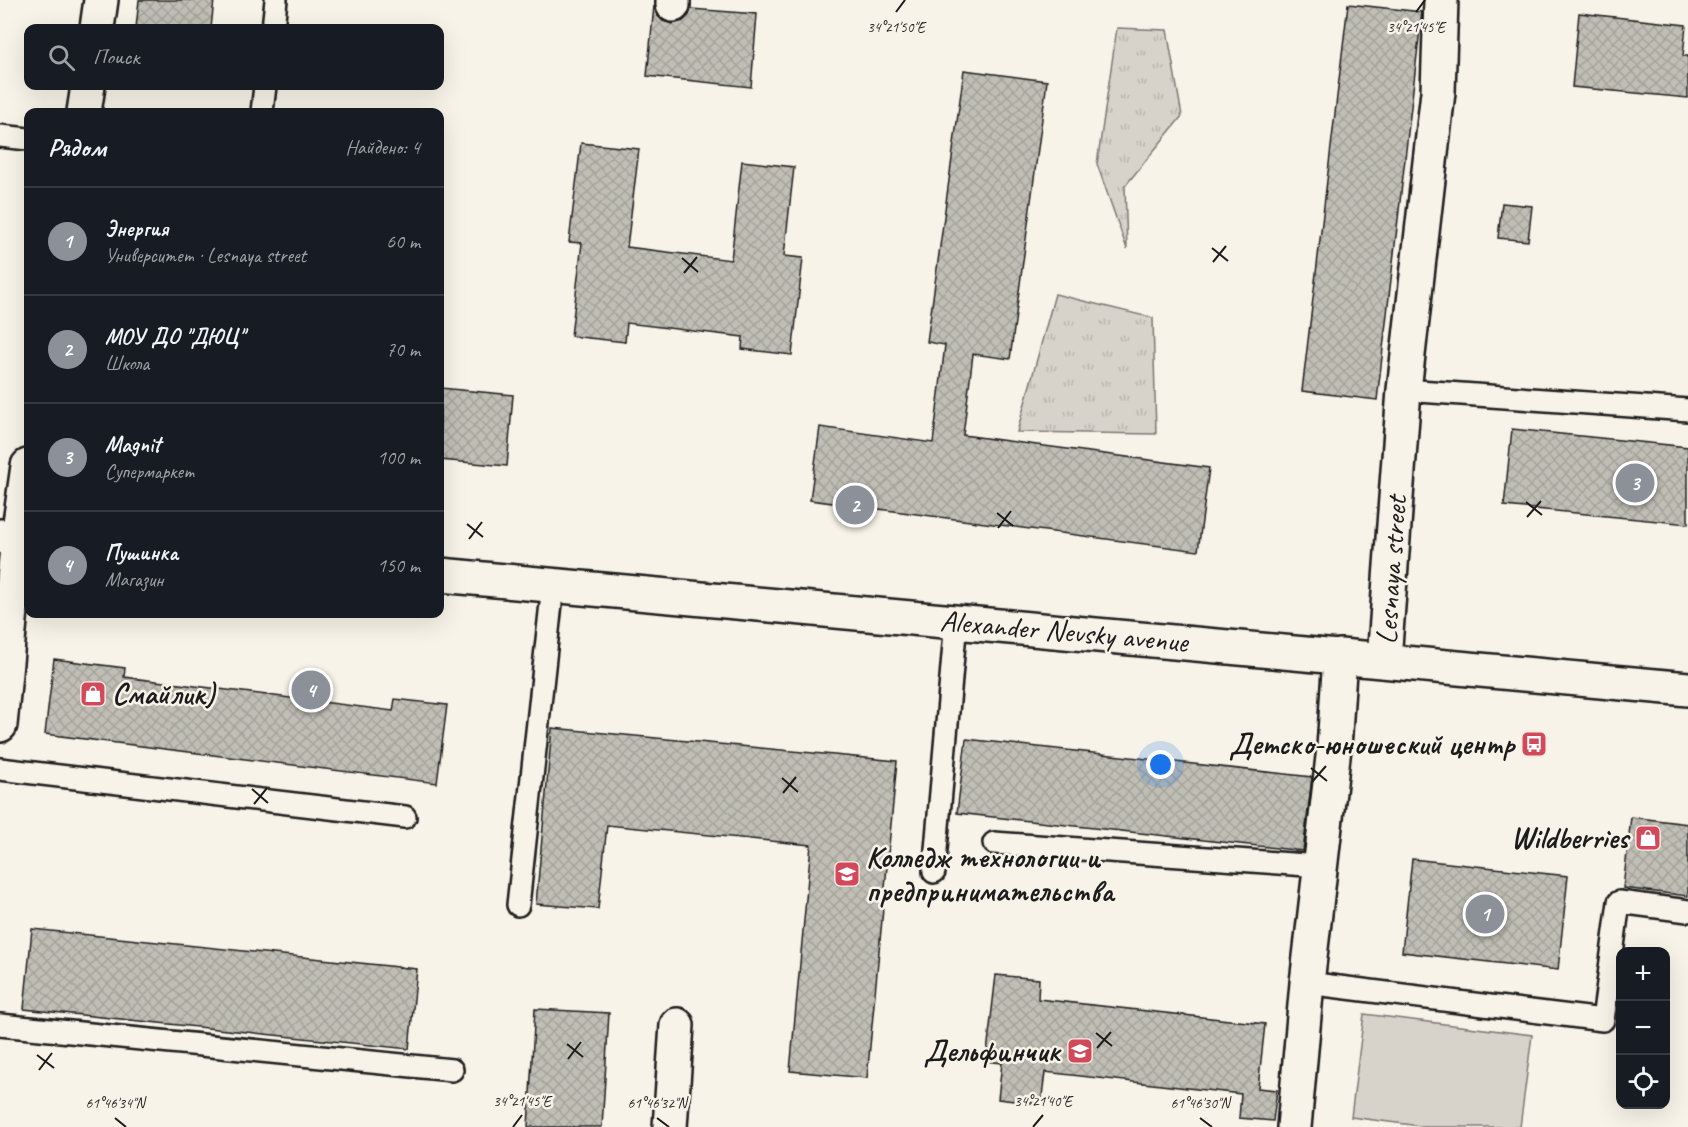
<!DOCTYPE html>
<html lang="ru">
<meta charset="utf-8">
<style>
:root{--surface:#171b24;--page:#20242c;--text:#f1f3f6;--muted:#9ea1a6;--line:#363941;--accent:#8c9099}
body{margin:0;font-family:Caveat,sans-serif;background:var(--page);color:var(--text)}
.controls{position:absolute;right:18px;bottom:18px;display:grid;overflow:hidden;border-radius:12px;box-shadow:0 6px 24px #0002}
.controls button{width:54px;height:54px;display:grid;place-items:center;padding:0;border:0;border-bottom:2px solid var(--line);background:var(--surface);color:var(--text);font:30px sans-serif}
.you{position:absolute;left:1161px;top:765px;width:21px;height:21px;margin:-15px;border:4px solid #fff;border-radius:50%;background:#1a73e8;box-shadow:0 0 0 9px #1a73e833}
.badge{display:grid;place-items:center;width:39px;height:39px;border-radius:50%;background:var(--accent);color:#fff;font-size:20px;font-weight:700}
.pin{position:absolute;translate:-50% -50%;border:3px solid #fff;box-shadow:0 2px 6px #0006}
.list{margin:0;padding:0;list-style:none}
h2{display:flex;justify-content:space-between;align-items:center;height:78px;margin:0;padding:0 24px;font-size:26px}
h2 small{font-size:20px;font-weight:400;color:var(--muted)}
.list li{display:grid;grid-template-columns:39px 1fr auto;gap:18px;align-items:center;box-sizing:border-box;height:108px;padding:0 24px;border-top:2px solid var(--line)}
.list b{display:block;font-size:22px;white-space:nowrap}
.list p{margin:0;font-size:20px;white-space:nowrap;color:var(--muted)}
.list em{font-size:20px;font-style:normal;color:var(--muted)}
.icon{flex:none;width:33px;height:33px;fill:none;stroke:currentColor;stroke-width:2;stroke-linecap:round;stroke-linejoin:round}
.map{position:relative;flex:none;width:1688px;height:1127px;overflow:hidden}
.search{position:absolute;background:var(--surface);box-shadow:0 6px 24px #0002;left:24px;top:24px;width:420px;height:66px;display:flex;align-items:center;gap:15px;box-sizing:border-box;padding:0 21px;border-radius:12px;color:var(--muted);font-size:22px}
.panel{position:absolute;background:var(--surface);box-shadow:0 6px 24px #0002;left:24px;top:108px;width:420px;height:510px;border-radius:12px}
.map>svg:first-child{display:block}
.grass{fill:url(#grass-tufts);stroke:#7a7874;stroke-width:1.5}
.garden{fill:#d7d3cb;stroke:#7a7874;stroke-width:1.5}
.building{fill:url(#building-cross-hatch);stroke:#1c1c1c;stroke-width:1.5}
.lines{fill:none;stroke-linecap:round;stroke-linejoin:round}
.lane-casing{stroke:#1c1c1c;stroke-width:26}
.street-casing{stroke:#1c1c1c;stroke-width:38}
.secondary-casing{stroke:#1c1c1c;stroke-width:38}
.lane{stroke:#f7f3e8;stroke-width:21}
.street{stroke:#f7f3e8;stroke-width:33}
.secondary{stroke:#f7f3e8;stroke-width:33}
.ticks{fill:none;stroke:#1c1c1c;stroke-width:2}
.labels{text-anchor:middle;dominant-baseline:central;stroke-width:5;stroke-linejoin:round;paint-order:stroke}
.street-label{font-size:30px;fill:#1c1c1c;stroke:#f7f3e8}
.poi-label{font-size:30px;font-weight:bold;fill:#1c1c1c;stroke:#f7f3e8;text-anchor:end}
.ticks-label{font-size:15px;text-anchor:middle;fill:#1c1c1c;stroke:#f7f3e8;stroke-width:5;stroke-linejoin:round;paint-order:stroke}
</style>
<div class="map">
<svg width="1688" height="1127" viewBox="0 0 1688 1127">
<defs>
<pattern id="grass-tufts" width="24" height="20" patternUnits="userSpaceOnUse" patternTransform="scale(1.5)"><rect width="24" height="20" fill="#d7d3cb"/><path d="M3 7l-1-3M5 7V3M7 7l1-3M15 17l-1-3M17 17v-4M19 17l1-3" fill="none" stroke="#b8b5ae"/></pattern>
<pattern id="building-cross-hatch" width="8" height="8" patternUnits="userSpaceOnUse" patternTransform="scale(1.5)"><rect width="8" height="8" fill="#c0beb5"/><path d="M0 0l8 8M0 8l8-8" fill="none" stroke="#a4a39b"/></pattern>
</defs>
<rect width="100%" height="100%" fill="#f7f3e8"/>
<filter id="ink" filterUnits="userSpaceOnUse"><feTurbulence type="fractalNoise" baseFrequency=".0167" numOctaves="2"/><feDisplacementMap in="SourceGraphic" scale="12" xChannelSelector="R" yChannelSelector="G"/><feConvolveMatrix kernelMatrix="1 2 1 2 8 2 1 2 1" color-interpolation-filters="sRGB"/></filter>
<g filter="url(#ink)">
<g class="grass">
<path d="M1117,28L1167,30L1182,116L1125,186L1127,249L1097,164Z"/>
<path d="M1055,294L1153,318L1156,434L1017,432Z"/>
</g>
<path class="garden" d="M1364,1014L1532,1035L1520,1127H1428L1351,1117Z"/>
<g class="building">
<path d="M139,0H214L211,28H136Z"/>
<path d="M1348,4L1422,12L1377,400L1302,391Z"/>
<path d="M654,6L657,15L663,21L672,24L683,21L689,15L691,9L757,14L751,87L647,76Z"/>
<path d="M1579,13L1686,25L1683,56H1688V98L1572,87Z"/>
<path d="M964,70L1047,81L1010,359L973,354L963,435L1209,468L1198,551L810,500L820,427L933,443L945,345L927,342Z"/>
<path d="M581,143L639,149L627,247L731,260L742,161L794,167L784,256L803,258L792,355L742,349L743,337L627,323L625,342L571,336L582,243L569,242Z"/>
<path d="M1502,203L1532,206L1528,241L1498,238Z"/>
<path d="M440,388L513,395L507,466L440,460Z"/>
<path d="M1512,429L1688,447V524L1504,506Z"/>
<path d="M54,659L125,668L124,677L393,711L395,699L447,705L437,783L45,734Z"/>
<path d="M552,728L897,761L867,1078L790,1071L811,845L607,825L598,909L536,904Z"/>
<path d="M966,739L1312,777L1303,851L957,813Z"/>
<path d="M1631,817L1688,824V896L1623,888Z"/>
<path d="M1412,859L1568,876L1558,970L1402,952Z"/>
<path d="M32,929L417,969L409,1049L24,1009Z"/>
<path d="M996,975L1039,979L1038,999L1265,1024L1258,1088L1277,1090L1273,1121L1239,1118L1241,1094L1045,1072L1041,1104L998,1099L1002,1063L986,1061Z"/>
<path d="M535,1009L609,1013L602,1127H528Z"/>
</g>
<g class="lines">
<g class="lane-casing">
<g id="lane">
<path d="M273,28L276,0"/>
<path d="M262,112L265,86"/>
<path d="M0,136L28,139"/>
<path d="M1404,390L1688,410"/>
<path d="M0,769L405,817"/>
<path d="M994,843L1321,866"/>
<path d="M934,872L956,621"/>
<path d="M518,905L553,585"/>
<path d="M1307,983L1603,1020L1619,902L1688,911"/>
<path d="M0,1025L452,1070"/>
</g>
</g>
<g class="street-casing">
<g id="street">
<path d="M673,5V0"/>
<path d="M97,28L101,0"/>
<path d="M84,112L88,86"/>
<path d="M0,725L18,537L28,466"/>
<path d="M670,1127L677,1025"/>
<path d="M1294,1127L1307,983L1334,748L1340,656L1384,660L1404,390L1438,92L1441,0"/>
</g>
</g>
<g class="secondary-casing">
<g id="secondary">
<path d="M0,536L28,538"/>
<path d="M440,575L1688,689"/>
</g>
</g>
<use href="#lane" class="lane"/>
<use href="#street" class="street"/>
<use href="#secondary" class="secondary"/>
</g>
</g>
<path class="ticks" d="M896,12L905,0M1416,12L1425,0M1212,248L1228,261M682,258L698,272M1213,262L1226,246M684,273L697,257M1526,502L1542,515M997,513L1013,526M1527,517L1541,501M467,524L483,537M998,528L1011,511M469,539L482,522M1311,768L1327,781M782,778L798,792M1312,782L1326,766M252,789L268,803M783,793L796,777M254,804L267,788M1096,1033L1112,1046M567,1044L583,1057M1097,1048L1111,1032M37,1055L54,1068M568,1059L581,1042M39,1070L52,1053M115,1118L126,1127M657,1118L669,1127M1200,1118L1212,1127M513,1127L522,1115M1033,1127L1043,1115"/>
<defs>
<g id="shop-square" transform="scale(1.35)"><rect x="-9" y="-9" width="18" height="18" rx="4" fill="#d1495b" stroke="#f7f3e8"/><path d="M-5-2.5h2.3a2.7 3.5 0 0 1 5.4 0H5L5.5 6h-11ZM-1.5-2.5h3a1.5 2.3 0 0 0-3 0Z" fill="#fff"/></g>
<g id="bus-square" transform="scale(1.35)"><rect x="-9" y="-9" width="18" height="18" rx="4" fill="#d1495b" stroke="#f7f3e8"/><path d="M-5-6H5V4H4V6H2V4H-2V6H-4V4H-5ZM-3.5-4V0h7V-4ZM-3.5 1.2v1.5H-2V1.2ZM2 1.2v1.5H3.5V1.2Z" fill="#fff"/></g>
<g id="university-square" transform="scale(1.35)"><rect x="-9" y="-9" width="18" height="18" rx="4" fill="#d1495b" stroke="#f7f3e8"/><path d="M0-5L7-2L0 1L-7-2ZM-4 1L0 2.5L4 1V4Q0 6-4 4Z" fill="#fff"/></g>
<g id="school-square" transform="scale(1.35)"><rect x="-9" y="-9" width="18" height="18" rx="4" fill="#d1495b" stroke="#f7f3e8"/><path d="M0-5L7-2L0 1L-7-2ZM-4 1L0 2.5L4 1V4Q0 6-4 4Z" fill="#fff"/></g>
</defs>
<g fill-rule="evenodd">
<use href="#shop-square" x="93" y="694"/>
<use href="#bus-square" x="1534" y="744"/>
<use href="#shop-square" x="1648" y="838"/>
<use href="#university-square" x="847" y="874"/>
<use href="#school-square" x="1080" y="1051"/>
</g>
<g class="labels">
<g class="street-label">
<text transform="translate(1391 570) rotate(-86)">Lesnaya street</text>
<text transform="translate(1064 631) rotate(5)">Alexander Nevsky avenue</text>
</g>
<g class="poi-label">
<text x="112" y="694" text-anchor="start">Смайлик)</text>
<text x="1514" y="744">Детско-юношеский центр</text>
<text x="1628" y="838">Wildberries</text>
<text x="866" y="857" text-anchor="start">Колледж технологии и<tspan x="866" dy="34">предпринимательства</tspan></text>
<text x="1060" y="1051">Дельфинчик</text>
</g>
</g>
<g class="ticks-label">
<text x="896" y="32">34°21'50"E</text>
<text x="1416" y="32">34°21'45"E</text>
<text x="522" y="1106">34°21'45"E</text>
<text x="1043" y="1106">34°21'40"E</text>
<text x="115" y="1108">61°46'34"N</text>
<text x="657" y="1108">61°46'32"N</text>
<text x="1200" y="1108">61°46'30"N</text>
</g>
</svg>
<div class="controls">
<button>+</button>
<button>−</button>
<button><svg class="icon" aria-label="locate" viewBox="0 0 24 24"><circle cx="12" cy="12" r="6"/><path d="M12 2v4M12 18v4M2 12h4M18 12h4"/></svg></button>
</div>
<div class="you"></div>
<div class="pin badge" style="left:1485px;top:914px">1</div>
<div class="pin badge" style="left:855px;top:505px">2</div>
<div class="pin badge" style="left:1635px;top:483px">3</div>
<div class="pin badge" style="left:311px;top:690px">4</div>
<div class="search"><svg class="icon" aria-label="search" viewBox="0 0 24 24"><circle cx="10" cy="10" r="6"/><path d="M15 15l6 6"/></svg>Поиск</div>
<section class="panel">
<h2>Рядом<small>Найдено: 4</small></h2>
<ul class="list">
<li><span class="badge">1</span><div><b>Энергия</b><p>Университет · Lesnaya street</p></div><em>60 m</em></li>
<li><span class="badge">2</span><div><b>МОУ ДО &quot;ДЮЦ&quot;</b><p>Школа</p></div><em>70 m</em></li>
<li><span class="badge">3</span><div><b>Magnit</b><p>Супермаркет</p></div><em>100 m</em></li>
<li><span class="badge">4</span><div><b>Пушинка</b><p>Магазин</p></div><em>150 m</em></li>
</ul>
</section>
</div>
